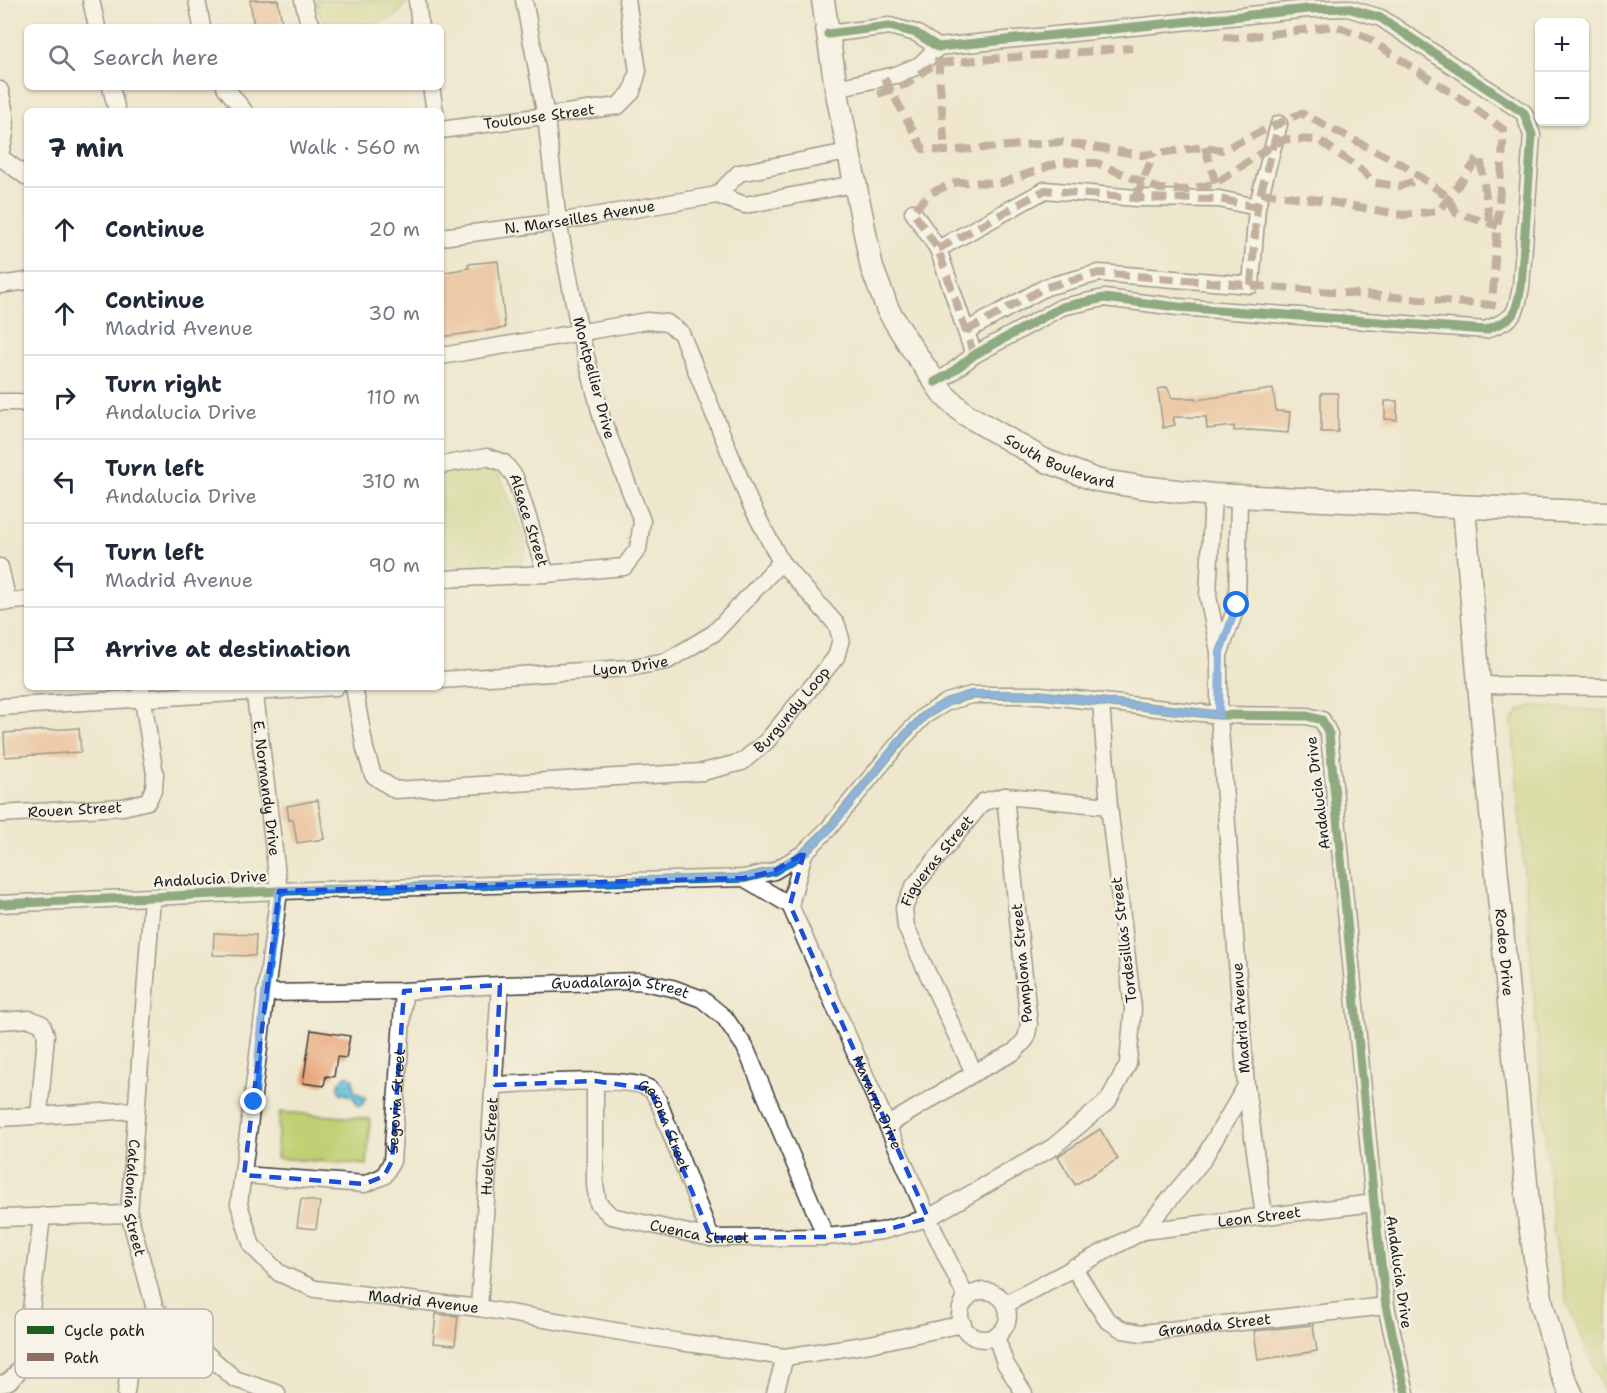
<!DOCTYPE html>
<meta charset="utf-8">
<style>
:root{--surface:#fff;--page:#f2f2f3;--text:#1f2937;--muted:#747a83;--line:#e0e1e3}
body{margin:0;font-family:"Shantell Sans",sans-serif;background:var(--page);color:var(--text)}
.controls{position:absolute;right:18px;top:18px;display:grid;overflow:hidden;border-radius:9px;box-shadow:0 2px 4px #0004}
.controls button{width:54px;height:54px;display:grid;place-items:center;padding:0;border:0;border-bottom:2px solid var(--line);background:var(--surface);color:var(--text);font:30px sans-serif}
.stop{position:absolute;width:18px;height:18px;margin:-14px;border:4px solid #1a73e8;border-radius:50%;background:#fff}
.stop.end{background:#1a73e8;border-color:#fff;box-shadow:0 2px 6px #0008}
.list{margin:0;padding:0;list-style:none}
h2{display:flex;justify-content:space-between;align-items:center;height:78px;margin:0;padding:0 24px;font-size:26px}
h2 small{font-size:20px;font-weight:400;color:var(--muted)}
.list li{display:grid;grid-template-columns:39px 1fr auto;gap:18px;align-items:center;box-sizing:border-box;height:84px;padding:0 24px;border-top:2px solid var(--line)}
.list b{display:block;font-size:22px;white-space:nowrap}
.list p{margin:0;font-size:20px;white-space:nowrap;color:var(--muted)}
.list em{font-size:20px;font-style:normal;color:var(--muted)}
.icon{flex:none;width:33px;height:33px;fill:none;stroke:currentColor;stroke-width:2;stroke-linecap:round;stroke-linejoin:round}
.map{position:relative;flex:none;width:1607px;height:1393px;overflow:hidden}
.search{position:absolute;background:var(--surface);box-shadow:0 2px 4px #0004;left:24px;top:24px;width:420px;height:66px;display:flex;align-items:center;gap:15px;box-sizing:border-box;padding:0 21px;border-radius:9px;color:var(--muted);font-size:22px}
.panel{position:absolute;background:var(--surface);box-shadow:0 2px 4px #0004;left:24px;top:108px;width:420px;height:582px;border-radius:9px}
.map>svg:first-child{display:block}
.green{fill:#c0cf72;stroke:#6e7647;stroke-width:1.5}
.water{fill:url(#water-rules);stroke:#3e6f7d;stroke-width:1.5}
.building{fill:#e9a779}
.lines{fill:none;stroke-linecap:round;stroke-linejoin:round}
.street-casing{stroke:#3c3a37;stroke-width:19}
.secondary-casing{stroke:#3c3a37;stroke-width:25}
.street{stroke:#fff;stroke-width:16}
.secondary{stroke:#fff;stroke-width:22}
.quiet{stroke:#8d6e63;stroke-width:8;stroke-dasharray:15 8;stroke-linecap:butt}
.cycleway-casing{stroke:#f7f3e8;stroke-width:13}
.cycleway{stroke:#1b5e20;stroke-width:9}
.route{stroke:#1a73e8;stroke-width:8}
.marked{fill:none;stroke:#1d4ed8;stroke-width:4.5;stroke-dasharray:12 8;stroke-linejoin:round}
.labels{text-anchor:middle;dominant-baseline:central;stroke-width:5;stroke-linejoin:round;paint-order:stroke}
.street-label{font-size:15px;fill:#1c1c1c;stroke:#f7f3e8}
.key{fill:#f7f3e8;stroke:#b5b2ab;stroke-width:1.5}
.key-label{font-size:16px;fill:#1c1c1c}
</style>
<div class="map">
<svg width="1607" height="1393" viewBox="0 0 1607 1393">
<defs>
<pattern id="water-rules" width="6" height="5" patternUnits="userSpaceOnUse" patternTransform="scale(1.5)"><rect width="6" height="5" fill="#60c2de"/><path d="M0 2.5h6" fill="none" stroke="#53a6be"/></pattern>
</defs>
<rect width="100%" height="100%" fill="#f7f3e8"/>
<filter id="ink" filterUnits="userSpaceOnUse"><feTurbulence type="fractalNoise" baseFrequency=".0167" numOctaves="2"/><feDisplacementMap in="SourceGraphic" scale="12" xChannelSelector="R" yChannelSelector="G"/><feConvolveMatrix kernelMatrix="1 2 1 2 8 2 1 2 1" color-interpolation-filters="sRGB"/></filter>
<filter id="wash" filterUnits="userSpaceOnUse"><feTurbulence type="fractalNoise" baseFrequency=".008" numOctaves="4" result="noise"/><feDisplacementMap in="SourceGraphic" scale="24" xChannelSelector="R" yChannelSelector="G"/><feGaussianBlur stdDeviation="1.35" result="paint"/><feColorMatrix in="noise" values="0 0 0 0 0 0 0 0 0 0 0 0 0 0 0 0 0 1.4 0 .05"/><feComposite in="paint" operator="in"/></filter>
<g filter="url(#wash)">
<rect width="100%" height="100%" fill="#eee7cd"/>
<g class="green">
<path d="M316,0H406L407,1C404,4 402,10 399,13C386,25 347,27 330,27L320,16Z"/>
<path d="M489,469L497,474L502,481L526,543L524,557L517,566H450L444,562L441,547V474Z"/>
<path d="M1532,706L1607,711V1393H1605L1566,1300L1553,1229L1512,720L1520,711Z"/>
<path d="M280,1112L370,1119L367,1165L276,1158Z"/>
</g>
<path class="water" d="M347,1075L353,1079L354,1091L366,1098L362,1105L359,1106L352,1096L340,1093C337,1084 340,1080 347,1075Z"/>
<g id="blocks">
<g class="building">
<path d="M250,0H278L282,23L265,27H254Z"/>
<path d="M498,261L505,328L441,337V273L469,268L468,264Z"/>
<path d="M1167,387L1172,398H1196V400L1273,389L1276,411L1290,412L1288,433L1250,430L1234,431V426L1207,429L1206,417H1173L1175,425L1163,428L1158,389Z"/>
<rect x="1321" y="393" width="17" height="39"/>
<path d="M1385,401H1397V420L1385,419Z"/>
<path d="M79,728L81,752L5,757L4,733Z"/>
<path d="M318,800L324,839L297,843L293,819L289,820L287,806Z"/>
<path d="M214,933L256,935L255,956L213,955Z"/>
<path d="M311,1030L350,1036L346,1058L337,1057L334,1077L326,1076L324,1086L303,1083Z"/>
<path d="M1100,1129L1118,1159L1075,1185L1058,1156Z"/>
<path d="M301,1199L320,1202L316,1229L297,1227Z"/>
<path d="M436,1314L458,1316L455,1345L433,1343Z"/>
<path d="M1313,1325L1317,1351L1258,1360L1254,1331Z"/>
</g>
</g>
</g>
<g filter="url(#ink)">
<use href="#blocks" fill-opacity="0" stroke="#3c3a37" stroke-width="1.5"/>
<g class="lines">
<g class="street-casing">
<g id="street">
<path d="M91,0L97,27"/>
<path d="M197,0L202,27"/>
<path d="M303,0L308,20L313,27"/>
<path d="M417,0L420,27"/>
<path d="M828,34L889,26L916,33L938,47L1308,9L1348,8L1381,18L1524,113L1532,135L1521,287C1515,319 1514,317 1486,330L1178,307L1104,298L1062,307L974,355L948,375L935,382"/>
<path d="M111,87L117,111"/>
<path d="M225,87L244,111"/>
<path d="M431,87L435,111"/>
<path d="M836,88L896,75L920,65L938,47"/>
<path d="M0,90C6,115 9,128 0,153"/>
<path id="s1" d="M441,130L618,106L632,92L638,71L627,0"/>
<path d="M0,157L27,177"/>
<path d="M717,195L739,173L848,152"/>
<path d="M913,212L938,249L974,355"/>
<path id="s2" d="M441,237L558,222L717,195L745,205L854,184"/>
<path d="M938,249L1045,190L1136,198L1219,199L1257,207"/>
<path d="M0,285L27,281"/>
<path d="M966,331L1046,287L1099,273L1251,285L1257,207L1279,124"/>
<path d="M0,402H19L27,404"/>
<path id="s3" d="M441,465L487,457L504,463L515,477L546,574"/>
<path d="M0,567L8,602"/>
<path d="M441,579L546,574L624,567L638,549L642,521L602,419L580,333L558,222L546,117L524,0"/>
<path d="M0,602L27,600"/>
<path d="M1220,652L1237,605L1239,496"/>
<path id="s4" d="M441,680L628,668L667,661L714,633L781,562"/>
<path d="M1479,685L1607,687"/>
<path id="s5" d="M254,687L279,891L239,1204L252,1246L279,1273L315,1289L479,1308L680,1342L785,1357L870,1344L963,1324"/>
<path id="s6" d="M354,687L365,749L373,775L395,790L703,772L742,762L767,741L836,657L841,639L837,625L781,562L750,503L681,333L667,323L647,321L441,356"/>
<path d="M0,707L336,687"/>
<path id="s7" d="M0,814L123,807L148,801L154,788L155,774L141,688"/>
<path d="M744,878L790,905"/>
<path id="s8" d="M152,897L129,1214L155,1309L235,1379L277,1393"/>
<path d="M0,904L279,891L744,878L774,871L804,853L829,828L904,737L924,716L947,702L971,695H1040L1219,715L1307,716L1322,720L1329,734L1374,1203L1386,1306L1406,1393"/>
<path id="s9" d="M790,905L928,1218L967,1299"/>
<path d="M790,905L804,853"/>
<path id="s10" d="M265,993L404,991L500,985L639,981L672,988L702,999L725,1018L745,1047L826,1237"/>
<path d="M0,1021L30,1019L42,1024L46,1035L39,1115"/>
<path id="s11" d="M974,1073L906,927L904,908L914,886L983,802L1005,796L1109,806"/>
<path id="s12" d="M595,1081V1185L598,1203L611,1216L711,1238L826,1237L882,1231L928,1218L1053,1147L1108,1101L1128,1064L1133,1009L1109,806L1101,702"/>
<path id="s13" d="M495,1085C523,1084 631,1075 650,1089C653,1091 656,1097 658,1100L711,1238"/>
<path d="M1246,1086L1264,1216"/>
<path d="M0,1118L136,1110"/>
<path d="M888,1125L974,1073L1014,1052L1026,1039L1029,1024L1005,796"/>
<path id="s14" d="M244,1175L365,1184L384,1176L392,1161L404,991"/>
<path d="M0,1218L129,1214"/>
<path id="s15" d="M1143,1231L1374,1203"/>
<path id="s16" d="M1073,1267L1107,1320L1123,1330L1142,1333L1386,1306"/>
<circle cx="984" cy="1315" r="24"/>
<path d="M1006,1304L1143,1231L1202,1161L1246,1086L1219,715V652L1208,596L1213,495"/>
<path id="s17" d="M479,1308L500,985"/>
<path d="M996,1336L1005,1363L1024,1393"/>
<path d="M0,1384C15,1383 22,1365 26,1353L42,1216"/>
<path d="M126,1393L132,1343L155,1309"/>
<path d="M775,1393L785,1357"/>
</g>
</g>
<g class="secondary-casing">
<g id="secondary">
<path id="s18" d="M823,0L836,88L872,268L888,310L909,344L944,395L965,414L1044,460L1096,480L1141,487L1213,495L1607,513"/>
<path id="s19" d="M1464,507L1479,685L1530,1225L1542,1304L1560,1369L1571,1393"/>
</g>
</g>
<use href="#street" class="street"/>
<use href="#secondary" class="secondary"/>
<g class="quiet">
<path d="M938,58L945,151"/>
<path d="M884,78L923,149L945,151L1061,142L1142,155L1205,147L1222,150L1301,113L1405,166L1448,197L1456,213L1498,226"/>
<path d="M878,94L907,84L925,70L938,63L1132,48"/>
<path d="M1205,147L1217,188"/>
<path d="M1261,193L1320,200L1403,215L1439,211L1480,156L1490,224"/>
<path d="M1136,198L1154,153"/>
<path d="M938,249L1045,190L1136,198L1219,199L1257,207"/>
<path d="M1251,285L1257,207L1279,124"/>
<path d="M966,331L1046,287L1099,273L1492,305L1504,130L1469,104L1364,36L1335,26L1237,38L1223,37"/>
<path d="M974,355L938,249L913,212L930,193L957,182L1002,183L1060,162L1096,163L1160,189L1187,190L1216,183L1273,145L1286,139L1319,140L1360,169L1375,183L1400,186L1423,178"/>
</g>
<g class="cycleway-casing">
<g id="cycleway">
<path d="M828,34L889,26L916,33L938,47L1308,9L1348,8L1381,18L1524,113L1532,135L1521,287C1515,319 1514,317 1486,330L1178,307L1104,298L1062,307L974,355L948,375L935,382"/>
<path d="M0,904L279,891L744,878L774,871L804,853L829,828L904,737L924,716L947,702L971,695H1040L1219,715L1307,716L1322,720L1329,734L1374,1203L1386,1306L1406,1393"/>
</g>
</g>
<use href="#cycleway" class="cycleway"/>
</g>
</g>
<g class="lines" filter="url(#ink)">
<path class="route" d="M254,1102L265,993L279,891L744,878L774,871L804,853L830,828L904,736L924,716L947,702L971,694L1040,695L1219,715L1220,652L1237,605"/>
</g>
<path d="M0 0H1607V1393H0ZM804,853L790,905L928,1218L882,1231L826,1237L711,1238L650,1089L595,1081L495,1085L500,985L404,991L392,1161L384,1176L365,1184L244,1175L279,891L744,878L774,871Z" fill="#eee7cd" fill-opacity=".55" fill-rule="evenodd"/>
<path class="marked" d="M804,853L790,905L928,1218L882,1231L826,1237L711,1238L650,1089L595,1081L495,1085L500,985L404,991L392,1161L384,1176L365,1184L244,1175L279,891L744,878L774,871Z"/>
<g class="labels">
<g class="street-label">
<text stroke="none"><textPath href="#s1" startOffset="99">Toulouse Street</textPath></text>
<text stroke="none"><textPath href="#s2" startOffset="140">N. Marseilles Avenue</textPath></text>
<text transform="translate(594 378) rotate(75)">Montpellier Drive</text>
<text stroke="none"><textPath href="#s18" startOffset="554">South Boulevard</textPath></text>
<text stroke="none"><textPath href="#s3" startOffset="128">Alsace Street</textPath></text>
<text stroke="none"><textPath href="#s4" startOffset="190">Lyon Drive</textPath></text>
<text stroke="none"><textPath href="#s6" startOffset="538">Burgundy Loop</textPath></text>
<text stroke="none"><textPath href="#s5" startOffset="102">E. Normandy Drive</textPath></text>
<text transform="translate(1318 793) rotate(-97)">Andalucia Drive</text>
<text stroke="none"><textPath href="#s7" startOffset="75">Rouen Street</textPath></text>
<text stroke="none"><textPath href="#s11" startOffset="238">Figueras Street</textPath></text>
<text transform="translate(210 879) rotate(-3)">Andalucia Drive</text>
<text transform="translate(1124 940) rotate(-97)">Tordesillas Street</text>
<text stroke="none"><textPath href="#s19" startOffset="447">Rodeo Drive</textPath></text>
<text transform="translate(1022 963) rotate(-95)">Pamplona Street</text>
<text stroke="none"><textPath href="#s10" startOffset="356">Guadalaraja Street</textPath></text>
<text transform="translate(1241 1018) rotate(-94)">Madrid Avenue</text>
<text stroke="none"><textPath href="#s14" startOffset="219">Segovia Street</textPath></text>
<text stroke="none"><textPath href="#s9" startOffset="216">Navarra Drive</textPath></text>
<text stroke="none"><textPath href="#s13" startOffset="195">Gerona Street</textPath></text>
<text stroke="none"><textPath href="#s17" startOffset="162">Huelva Street</textPath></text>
<text stroke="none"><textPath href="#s8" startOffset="302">Catalonia Street</textPath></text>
<text stroke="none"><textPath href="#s15" startOffset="117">Leon Street</textPath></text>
<text stroke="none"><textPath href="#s12" startOffset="231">Cuenca Street</textPath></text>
<text transform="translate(1399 1272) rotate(82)">Andalucia Drive</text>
<text stroke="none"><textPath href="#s5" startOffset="752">Madrid Avenue</textPath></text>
<text stroke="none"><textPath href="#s16" startOffset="174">Granada Street</textPath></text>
</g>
</g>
<rect x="15" y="1309" width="198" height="69" rx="9" class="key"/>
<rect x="27" y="1326" width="27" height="8" fill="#1b5e20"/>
<rect x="27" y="1353" width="27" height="8" fill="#8d6e63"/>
<g class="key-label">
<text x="64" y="1336">Cycle path</text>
<text x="64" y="1363">Path</text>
</g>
</svg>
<div class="controls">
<button>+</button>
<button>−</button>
</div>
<div class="stop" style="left:1237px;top:605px"></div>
<div class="stop end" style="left:254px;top:1102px"></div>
<div class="search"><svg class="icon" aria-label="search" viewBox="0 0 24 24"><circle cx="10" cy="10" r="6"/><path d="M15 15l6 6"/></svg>Search here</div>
<section class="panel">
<h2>7 min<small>Walk · 560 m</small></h2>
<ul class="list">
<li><svg class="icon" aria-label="ahead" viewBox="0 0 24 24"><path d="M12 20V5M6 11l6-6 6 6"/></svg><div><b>Continue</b></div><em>20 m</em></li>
<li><svg class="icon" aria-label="ahead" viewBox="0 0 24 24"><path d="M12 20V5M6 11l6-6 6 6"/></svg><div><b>Continue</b><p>Madrid Avenue</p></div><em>30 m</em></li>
<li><svg class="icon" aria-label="right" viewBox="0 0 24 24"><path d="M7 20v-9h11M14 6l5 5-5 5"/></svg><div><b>Turn right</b><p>Andalucia Drive</p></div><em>110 m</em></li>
<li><svg class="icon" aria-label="left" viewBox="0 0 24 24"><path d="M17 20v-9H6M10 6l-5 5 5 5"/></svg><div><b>Turn left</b><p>Andalucia Drive</p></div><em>310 m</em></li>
<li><svg class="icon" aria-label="left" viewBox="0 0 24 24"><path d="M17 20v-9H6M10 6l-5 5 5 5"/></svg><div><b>Turn left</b><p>Madrid Avenue</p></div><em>90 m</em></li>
<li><svg class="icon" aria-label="arrive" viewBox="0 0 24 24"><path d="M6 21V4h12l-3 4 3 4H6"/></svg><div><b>Arrive at destination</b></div></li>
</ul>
</section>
</div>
